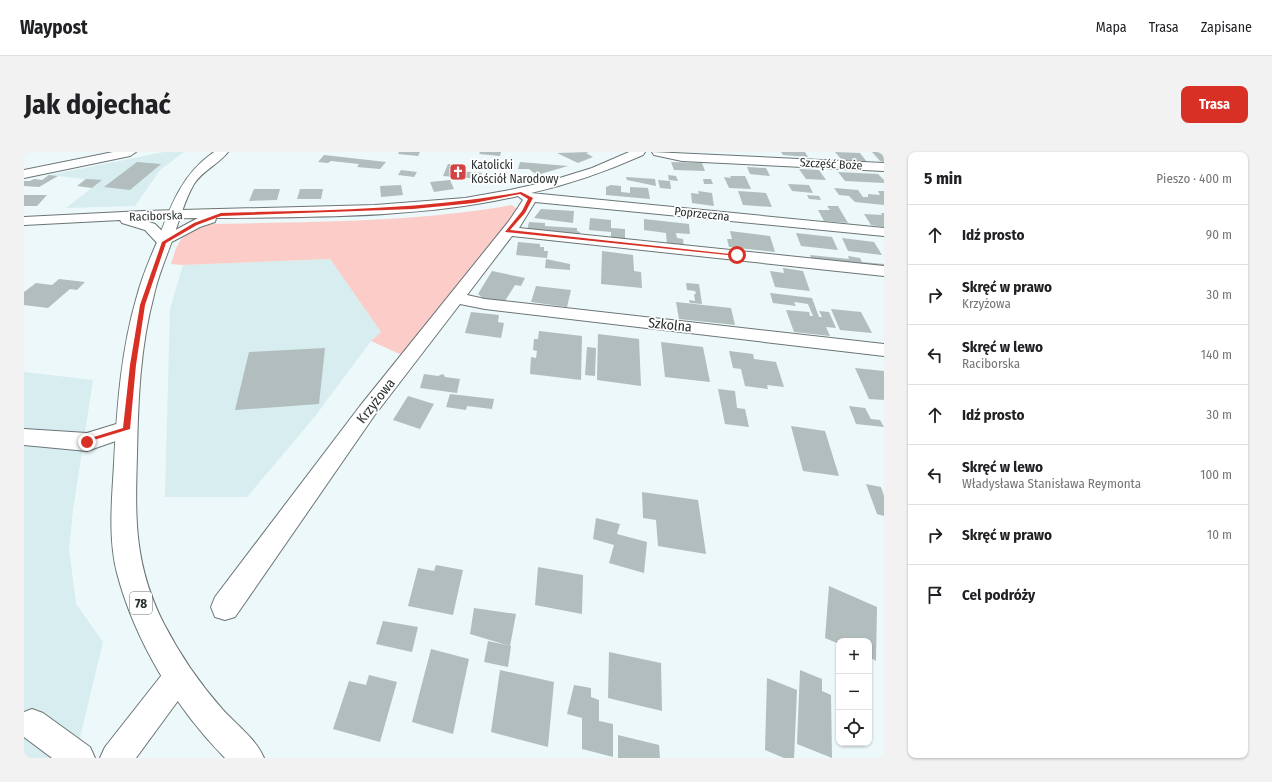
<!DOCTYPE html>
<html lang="pl">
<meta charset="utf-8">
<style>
:root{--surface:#fff;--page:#f2f2f2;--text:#202124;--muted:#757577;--line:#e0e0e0;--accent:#d93025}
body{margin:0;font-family:"Fira Sans Condensed",sans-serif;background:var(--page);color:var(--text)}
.controls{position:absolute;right:12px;bottom:12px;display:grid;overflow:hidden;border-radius:8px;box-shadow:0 1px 3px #0004}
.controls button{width:36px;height:36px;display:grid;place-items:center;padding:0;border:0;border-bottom:1px solid var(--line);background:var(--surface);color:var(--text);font:20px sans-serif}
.stop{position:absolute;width:12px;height:12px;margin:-9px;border:3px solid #d93025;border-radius:50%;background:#fff}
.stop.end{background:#d93025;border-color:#fff;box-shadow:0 1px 4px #0008}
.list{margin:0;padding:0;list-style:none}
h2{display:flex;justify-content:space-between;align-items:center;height:52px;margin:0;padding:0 16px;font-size:17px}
h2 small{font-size:13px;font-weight:400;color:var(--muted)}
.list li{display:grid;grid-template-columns:26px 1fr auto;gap:12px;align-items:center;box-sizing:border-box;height:60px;padding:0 16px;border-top:1px solid var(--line)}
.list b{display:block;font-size:15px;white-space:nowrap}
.list p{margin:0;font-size:13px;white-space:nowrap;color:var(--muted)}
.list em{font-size:13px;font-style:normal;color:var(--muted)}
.icon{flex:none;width:22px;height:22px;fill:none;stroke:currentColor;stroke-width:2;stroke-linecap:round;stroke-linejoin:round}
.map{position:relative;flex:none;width:860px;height:606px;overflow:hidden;border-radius:8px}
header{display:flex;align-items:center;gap:24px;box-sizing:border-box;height:56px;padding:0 20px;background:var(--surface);border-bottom:1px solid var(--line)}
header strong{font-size:19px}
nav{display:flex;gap:22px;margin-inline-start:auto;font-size:14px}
.intro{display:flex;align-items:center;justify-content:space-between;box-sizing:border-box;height:96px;padding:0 24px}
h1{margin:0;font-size:28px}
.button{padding:10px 18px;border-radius:8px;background:var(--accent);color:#fff;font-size:14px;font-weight:700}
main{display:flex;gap:24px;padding:0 24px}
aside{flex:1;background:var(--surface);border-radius:8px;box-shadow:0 1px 3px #0004}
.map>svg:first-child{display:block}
.built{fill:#d7edef}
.green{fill:#fccdc8}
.building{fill:#b2bdbe}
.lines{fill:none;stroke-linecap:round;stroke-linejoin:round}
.minor-casing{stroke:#6b7576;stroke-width:2}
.major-casing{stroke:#6b7576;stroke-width:2}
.minor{fill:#fff;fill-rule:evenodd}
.major{fill:#fff;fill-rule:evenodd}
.route{fill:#d93025}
.labels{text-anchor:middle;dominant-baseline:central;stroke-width:3.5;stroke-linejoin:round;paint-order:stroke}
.far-street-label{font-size:12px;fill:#2b3030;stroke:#fff}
.far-poi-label{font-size:12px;fill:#2b3030;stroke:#fff;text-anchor:start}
.shield{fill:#fff;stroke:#6b6e6e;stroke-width:1}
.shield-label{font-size:13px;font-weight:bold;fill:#2b3030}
.street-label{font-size:14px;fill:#2b3030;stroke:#fff}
</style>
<header>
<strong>Waypost</strong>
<nav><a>Mapa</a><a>Trasa</a><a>Zapisane</a></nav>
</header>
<div class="intro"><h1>Jak dojechać</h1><a class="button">Trasa</a></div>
<main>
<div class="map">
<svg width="860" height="606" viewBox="0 0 860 606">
<rect width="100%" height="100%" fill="#ecf8f9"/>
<g class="built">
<path d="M140,0H160L136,18L111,54L42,56L77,29L26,23Z"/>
<path d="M306,107L357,180L347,189L292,263L223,345H141L146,157L159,113Z"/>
<path d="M0,220L69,228L49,358L45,397L52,452L79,490L51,606H0Z"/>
</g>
<path class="green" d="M488,53L493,57L437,135L380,204L347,189L357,180L306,107L159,113L147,112C154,89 158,79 182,72C282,70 390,71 488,53Z"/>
<g class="building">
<path d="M375,0H396L394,4L374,2Z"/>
<path d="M456,0H477L476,4L455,2Z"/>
<path d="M565,0L562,1L569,5L554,11L533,1Z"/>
<path d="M757,0H781L784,5L759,3Z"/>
<path d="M811,0L836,1L843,10L818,8Z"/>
<path d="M848,0H860V10L856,9Z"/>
<path d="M300,3L362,10L356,17L333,15L335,12L307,9L304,11L294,10Z"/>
<path d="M113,10L137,12L106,38L80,35Z"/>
<path d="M496,10L544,14L513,23L505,17H494Z"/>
<path d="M647,10L678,11L681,19L650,18Z"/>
<path d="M424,12L438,13L435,19L458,21L456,27L419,24Z"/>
<path d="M723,15L742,16L746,24L726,22Z"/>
<path d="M775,17L795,18L802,28L782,27Z"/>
<path d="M377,18L393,20L390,25L374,23Z"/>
<path d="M814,20L854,22L860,28V31L821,29Z"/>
<path d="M25,23L34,24L15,35L0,34V29H6L10,27L18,28Z"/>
<path d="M644,23L652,24L654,29L645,28Z"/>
<path d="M706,24H721L727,37L705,36L700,25L707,26Z"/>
<path d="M602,25L631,27L632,34L603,28Z"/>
<path d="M62,27L78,28L68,36L53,34Z"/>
<path d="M679,27H687L689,32H680Z"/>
<path d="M426,28L430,37L410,40L406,30Z"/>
<path d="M634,28L646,29L647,37L636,36Z"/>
<path d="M764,32L785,33L789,41L768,39Z"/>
<path d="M377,33L379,43L357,45L356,34Z"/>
<path d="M587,33L597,34V40L606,41V35L624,36L626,47L582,43V35Z"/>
<path d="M810,36L834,38L839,45H844V42L856,43L854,39H860V53L831,50L825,44L815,43Z"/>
<path d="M230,37H256L253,48L225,49Z"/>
<path d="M276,37H299L297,47H273Z"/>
<path d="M674,39L688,41L690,54L668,51L667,41L675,42Z"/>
<path d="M714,39L742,41L748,55L719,53Z"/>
<path d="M0,43H23L13,54H0Z"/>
<path d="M783,43L795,44L797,48L785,47Z"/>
<path d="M803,54H814L824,71L800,69L794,58H806Z"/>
<path d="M517,57L550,59L549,71L510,66Z"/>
<path d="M857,61H860V75L847,73L840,62L858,63Z"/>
<path d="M566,66L587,68V76L601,77V89L587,87V80L565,78Z"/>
<path d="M620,67L665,72L666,82L652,81L653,86L659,87L660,95L643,93L642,81L620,78Z"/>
<path d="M505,70L521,71V74L553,76V79L556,80V84L503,79Z"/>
<path d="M706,79L746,84L751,100L705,95L703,87H708Z"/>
<path d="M772,81L808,85L814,98L777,94Z"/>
<path d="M818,86L850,90L858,103L824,99Z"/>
<path d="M494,90L516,92V95H520V99H524L523,106L492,103Z"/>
<path d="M578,99L609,103L610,119L617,120L618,136L577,132Z"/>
<path d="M786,103L825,107L824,104L836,106L838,110L860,112V117L789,110Z"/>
<path d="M522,107L546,112V118L521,116Z"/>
<path d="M759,116L779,119L786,139L751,135L746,119L760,121Z"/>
<path d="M468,119L501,126L497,134L491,133L481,149L460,147L454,142Z"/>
<path d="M35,127L61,130L53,138L46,137L24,156L0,153V140L12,131L28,133Z"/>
<path d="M662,131L675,132L678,152L666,151L665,148L671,149L670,142H672L671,139L663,138Z"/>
<path d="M512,134L547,138L543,155L507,150Z"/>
<path d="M746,141L788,146L795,165H798L795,159L805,160L812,176L802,175L806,184L770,180L762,158L785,160L786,164H789L784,152L770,150L772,154L749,151Z"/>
<path d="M652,150L707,156L711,173L655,167Z"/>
<path d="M807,157L837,160L848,181L816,178Z"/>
<path d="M447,160L475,163L474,170L480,171L477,186L441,181Z"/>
<path d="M515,179L558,184L557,228L506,222L507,205L512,206L513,199L509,198L510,187H514Z"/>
<path d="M574,182L615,187L617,234L573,228Z"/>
<path d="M637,190L679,195L686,230L641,225Z"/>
<path d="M563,195L572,196L571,224L561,223Z"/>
<path d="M301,196L295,252L211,258L225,200Z"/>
<path d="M705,199L729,202L730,207L752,210L760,235L743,233L744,237L721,234L717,217L709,216Z"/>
<path d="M831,216L860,219V248L845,247Z"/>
<path d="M400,222L414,224L419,222L421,225L436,227L433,241L396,236Z"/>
<path d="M694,237L711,239L713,256L721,257L725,275L701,272Z"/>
<path d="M426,242L470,247L468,257L443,254L442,258L422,255Z"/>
<path d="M384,244L410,252L396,277L369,268Z"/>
<path d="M825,254L841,256L847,267L856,268L860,275L832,272Z"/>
<path d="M767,274L801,279L815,324L779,319Z"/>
<path d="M842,332L857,335L860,344V364L853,362Z"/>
<path d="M618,340L674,348L682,402L634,394L632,368L619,366Z"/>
<path d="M572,366L596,372L593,382L623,390L620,421L585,411L590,393L569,387Z"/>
<path d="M412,413L439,418L429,463L384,454L394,416L410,419Z"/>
<path d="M514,415L559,423L558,462L511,453Z"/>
<path d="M805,434L853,455L852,509L845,505V489H815V492L801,486Z"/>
<path d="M450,456L492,462L486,494L446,482Z"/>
<path d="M359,469L394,475L388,500L352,492Z"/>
<path d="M464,489L487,494L484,515L460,510Z"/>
<path d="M407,497L445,507L429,582L388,570Z"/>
<path d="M585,500L637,511L638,559L584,546Z"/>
<path d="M476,518L530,530L524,595L467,580Z"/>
<path d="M776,518L798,527V539L807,543L808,606L773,592Z"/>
<path d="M345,523L373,530L356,590L309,577L325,529L342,533Z"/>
<path d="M743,526L773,538L770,606H760L741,598Z"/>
<path d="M550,533L567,536V545L575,548V569L589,572V605L558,597V566L543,562Z"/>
<path d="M594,583L635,593L636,606H594Z"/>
</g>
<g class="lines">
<g class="minor-casing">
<g id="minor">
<path d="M605,0H621L619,3C583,19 546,32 507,41L860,76V84L511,50L495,76L860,114V124L488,84L443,143L461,147L860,192V204L461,157L436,152L350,264L211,465L201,468L191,465L187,455L191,445L336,254L485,69L499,48L494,44C401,66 289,65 192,66L191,70L176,75L140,94L135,93L121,78L98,71L96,68L0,73V65L119,59L351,53L441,46L486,38L526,29L568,16ZM174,66L142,83L131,72L116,67Z"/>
<path d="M628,0L860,11V19L658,9L630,3Z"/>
<path d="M102,269L109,271L113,277L109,283L63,299L0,293V277L63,281Z"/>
<path d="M154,510L164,515L169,525L164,535L112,606H76L81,595L144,515Z"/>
<path d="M8,557L19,561L66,595L71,606H28L0,585V560Z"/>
</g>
</g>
<g class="major-casing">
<g id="major">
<path d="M89,0H112L106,4L0,26V18Z"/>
<path d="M190,0H204C195,12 179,18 170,32C160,49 155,70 148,89C142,106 134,124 130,143C116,195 114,249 113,303C111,367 110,413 140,472C156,503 176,532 199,558C213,573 232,587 240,606H201C152,556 111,490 93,421C84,386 88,348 90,312C93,255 97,198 113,144C118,125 126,106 134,88C147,53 158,22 190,0Z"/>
</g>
</g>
<use href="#minor" class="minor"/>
<use href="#major" class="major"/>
</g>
<path class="route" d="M497,40L509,46L501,61L486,78L715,103L713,104L481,80L498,59L504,47L496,42L450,51L389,57L197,64L173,73L142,91L121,153L112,213L106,277L60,291V288L99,276L106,213L116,153L138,90L170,71L197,61C297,58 398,58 497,40Z"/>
<defs>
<g id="church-square" transform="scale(0.9)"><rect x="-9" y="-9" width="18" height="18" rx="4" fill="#d24344" stroke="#fff"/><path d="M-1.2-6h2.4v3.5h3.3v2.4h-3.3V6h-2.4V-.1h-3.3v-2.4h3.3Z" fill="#fff"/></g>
</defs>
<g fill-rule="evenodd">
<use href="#church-square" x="434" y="20"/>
</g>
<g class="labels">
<g class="far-street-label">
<text transform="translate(807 12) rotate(3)">Szczęść Boże</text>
<text transform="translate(678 62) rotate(6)">Poprzeczna</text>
<text transform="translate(132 64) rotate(-2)">Raciborska</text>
</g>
<g class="far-poi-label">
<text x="447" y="13">Katolicki<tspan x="447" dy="14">Kościół Narodowy</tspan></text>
</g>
<rect class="shield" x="106" y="440" width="22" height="22" rx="3"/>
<g class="shield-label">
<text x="117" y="451">78</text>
</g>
<g class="street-label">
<text transform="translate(646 173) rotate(6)">Szkolna</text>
<text transform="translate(352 249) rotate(-52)">Krzyżowa</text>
</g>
</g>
</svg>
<div class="controls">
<button>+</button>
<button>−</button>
<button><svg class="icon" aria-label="locate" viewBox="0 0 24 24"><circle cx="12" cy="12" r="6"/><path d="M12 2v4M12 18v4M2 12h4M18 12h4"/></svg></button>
</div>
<div class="stop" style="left:713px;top:103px"></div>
<div class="stop end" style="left:63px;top:290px"></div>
</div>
<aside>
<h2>5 min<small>Pieszo · 400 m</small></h2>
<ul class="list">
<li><svg class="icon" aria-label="ahead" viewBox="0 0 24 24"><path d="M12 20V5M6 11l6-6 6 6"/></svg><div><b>Idź prosto</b></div><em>90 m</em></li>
<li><svg class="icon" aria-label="right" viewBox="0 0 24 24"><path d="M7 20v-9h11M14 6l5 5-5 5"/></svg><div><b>Skręć w prawo</b><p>Krzyżowa</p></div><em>30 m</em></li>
<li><svg class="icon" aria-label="left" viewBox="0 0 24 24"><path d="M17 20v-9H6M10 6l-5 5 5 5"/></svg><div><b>Skręć w lewo</b><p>Raciborska</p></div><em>140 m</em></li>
<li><svg class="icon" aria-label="ahead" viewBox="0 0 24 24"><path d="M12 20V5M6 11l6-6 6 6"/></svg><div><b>Idź prosto</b></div><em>30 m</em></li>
<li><svg class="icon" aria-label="left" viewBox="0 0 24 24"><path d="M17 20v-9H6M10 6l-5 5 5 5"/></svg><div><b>Skręć w lewo</b><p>Władysława Stanisława Reymonta</p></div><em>100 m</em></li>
<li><svg class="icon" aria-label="right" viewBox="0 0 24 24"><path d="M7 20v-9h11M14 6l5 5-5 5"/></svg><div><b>Skręć w prawo</b></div><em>10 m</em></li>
<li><svg class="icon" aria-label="arrive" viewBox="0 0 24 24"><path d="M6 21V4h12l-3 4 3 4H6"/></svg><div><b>Cel podróży</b></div></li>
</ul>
</aside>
</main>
